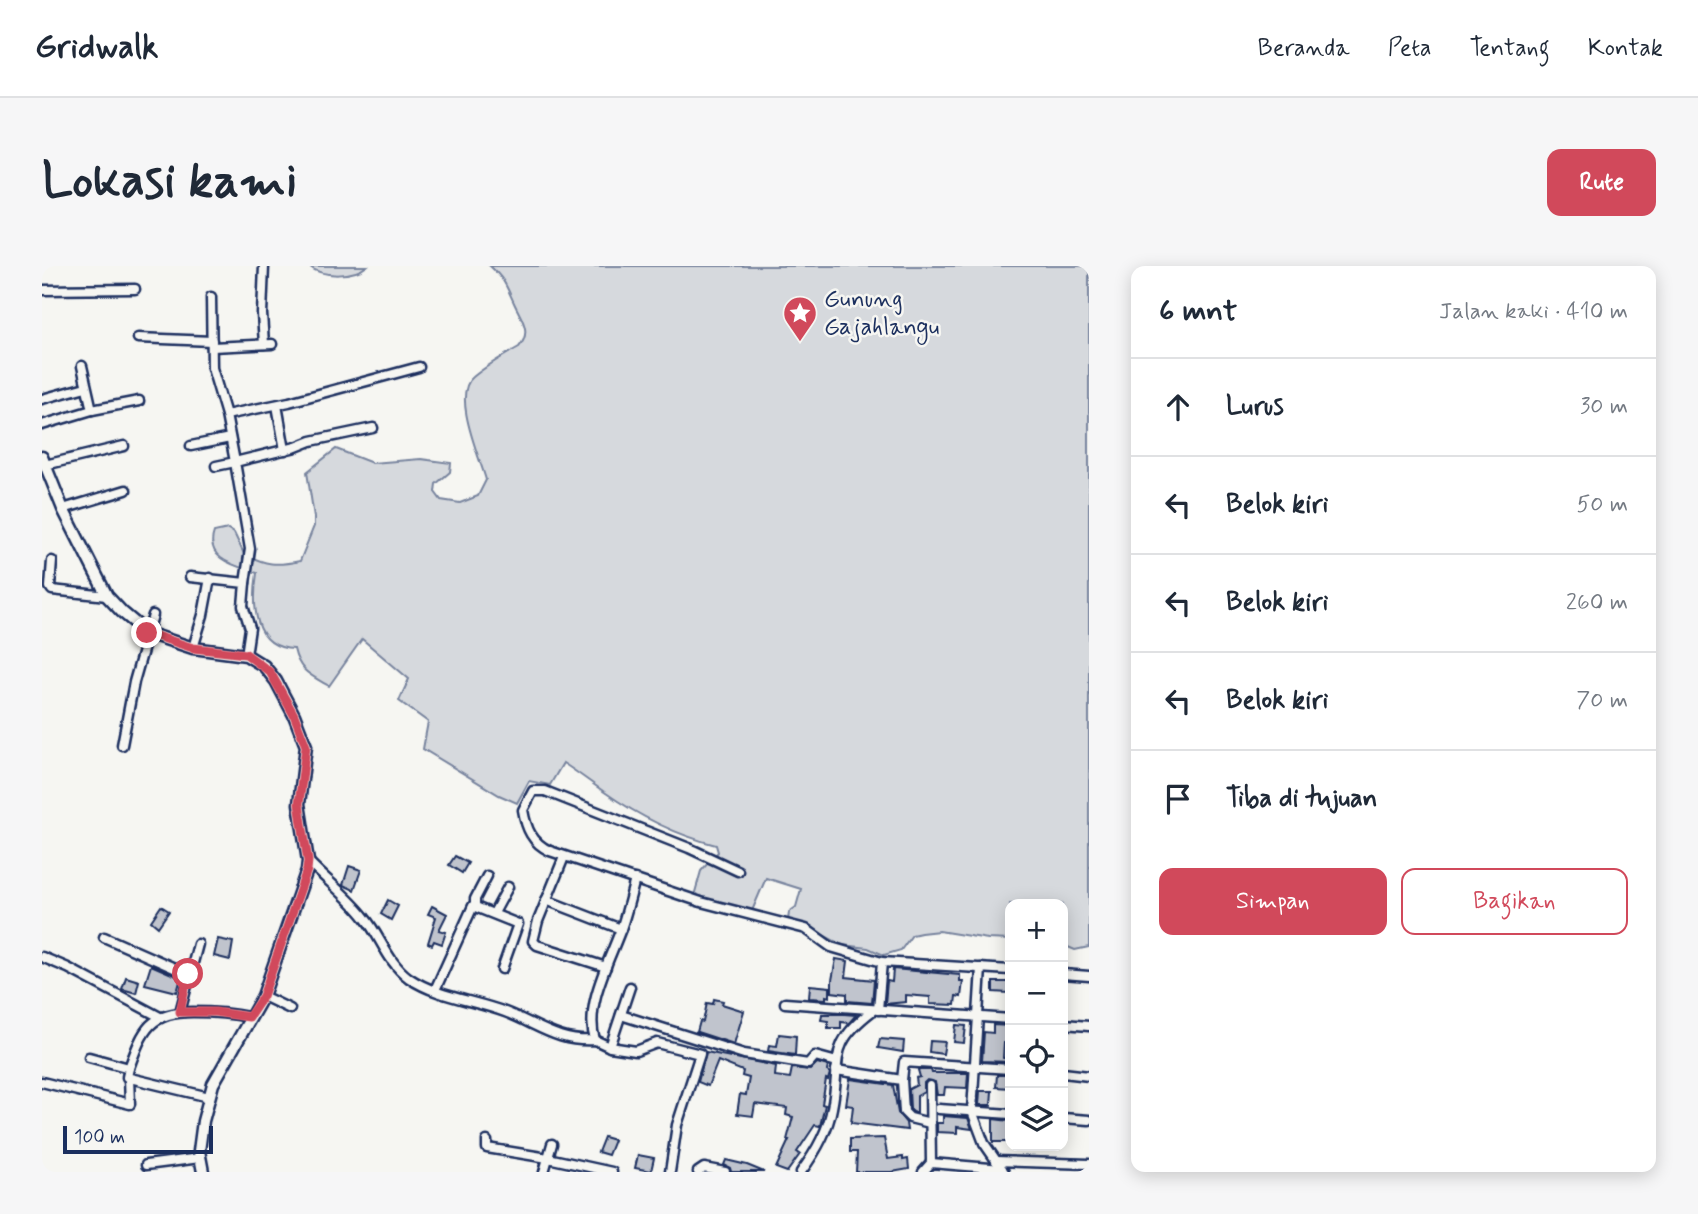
<!DOCTYPE html>
<html lang="id">
<meta charset="utf-8">
<style>
:root{--surface:#fff;--page:#f6f6f7;--text:#1f2937;--muted:#747a83;--line:#e0e1e3;--accent:#d1495b}
body{margin:0;font-family:Mynerve,sans-serif;background:var(--page);color:var(--text)}
.controls{position:absolute;right:21px;bottom:21px;display:grid;overflow:hidden;border-radius:14px;box-shadow:0 4px 18px #0003}
.controls button{width:63px;height:63px;display:grid;place-items:center;padding:0;border:0;border-bottom:2px solid var(--line);background:var(--surface);color:var(--text);font:35px sans-serif}
.scale{position:absolute;left:21px;bottom:18px;width:150px;box-sizing:border-box;padding-left:7px;border:4px solid #1b2f5e;border-top:0;font-size:19px;line-height:24px;white-space:nowrap;color:#1b2f5e;-webkit-text-stroke:5px #f6f6f2;paint-order:stroke}
.stop{position:absolute;width:21px;height:21px;margin:-16px;border:5px solid #d1495b;border-radius:50%;background:#fff}
.stop.end{background:#d1495b;border-color:#fff;box-shadow:0 2px 7px #0008}
.list{margin:0;padding:0;list-style:none}
h2{display:flex;justify-content:space-between;align-items:center;height:91px;margin:0;padding:0 28px;font-size:30px}
h2 small{font-size:23px;font-weight:400;color:var(--muted)}
.list li{display:grid;grid-template-columns:46px 1fr auto;gap:21px;align-items:center;box-sizing:border-box;height:98px;padding:0 28px;border-top:2px solid var(--line)}
.list b{display:block;font-size:26px;white-space:nowrap}
.list em{font-size:23px;font-style:normal;color:var(--muted)}
.actions{display:flex;gap:14px;padding:21px 28px}
.actions a{flex:1;padding:16px 0;border:2px solid var(--accent);border-radius:14px;text-align:center;font-size:24px;color:var(--accent)}
.actions .main{background:var(--accent);color:#fff}
.icon{flex:none;width:38px;height:38px;fill:none;stroke:currentColor;stroke-width:2;stroke-linecap:round;stroke-linejoin:round}
.map{position:relative;flex:none;width:1047px;height:906px;overflow:hidden;border-radius:14px}
header{display:flex;align-items:center;gap:42px;box-sizing:border-box;height:98px;padding:0 35px;background:var(--surface);border-bottom:2px solid var(--line)}
header strong{font-size:33px}
nav{display:flex;gap:38px;margin-inline-start:auto;font-size:24px}
.intro{display:flex;align-items:center;justify-content:space-between;box-sizing:border-box;height:168px;padding:0 42px}
h1{margin:0;font-size:49px}
.button{padding:18px 32px;border-radius:14px;background:var(--accent);color:#fff;font-size:24px;font-weight:700}
main{display:flex;gap:42px;padding:0 42px}
aside{flex:1;background:var(--surface);border-radius:14px;box-shadow:0 4px 18px #0003}
.map>svg:first-child{display:block}
.green{fill:#d6d9dd;stroke:#78849e;stroke-width:2}
.building{fill:#c0c4cd;stroke:#1b2f5e;stroke-width:2}
.lines{fill:none;stroke-linecap:round;stroke-linejoin:round}
.minor-casing{stroke:#1b2f5e;stroke-width:13}
.tertiary-casing{stroke:#1b2f5e;stroke-width:15}
.minor{stroke:#f6f6f2;stroke-width:8}
.tertiary{stroke:#f6f6f2;stroke-width:10}
.route{stroke:#d1495b;stroke-width:9}
.labels{text-anchor:middle;dominant-baseline:central;stroke-width:5;stroke-linejoin:round;paint-order:stroke}
.poi-label{font-size:24px;fill:#1b2f5e;stroke:#f6f6f2;text-anchor:start}
</style>
<header>
<strong>Gridwalk</strong>
<nav><a>Beranda</a><a>Peta</a><a>Tentang</a><a>Kontak</a></nav>
</header>
<div class="intro"><h1>Lokasi kami</h1><a class="button">Rute</a></div>
<main>
<div class="map">
<svg width="1047" height="906" viewBox="0 0 1047 906">
<rect width="100%" height="100%" fill="#f6f6f2"/>
<filter id="ink" filterUnits="userSpaceOnUse"><feTurbulence type="fractalNoise" baseFrequency=".0143" numOctaves="2"/><feDisplacementMap in="SourceGraphic" scale="14" xChannelSelector="R" yChannelSelector="G"/><feConvolveMatrix kernelMatrix="1 2 1 2 8 2 1 2 1" color-interpolation-filters="sRGB"/></filter>
<g filter="url(#ink)">
<g class="green">
<path d="M267,0H325C312,11 280,12 267,0Z"/>
<path d="M448,0H1047V681L1033,684L1021,679V638H968V674L946,673L897,665L879,667L870,669L859,684L842,689L826,682L800,679L768,662L746,655L747,646L754,641L759,623L724,612L710,645L652,630L659,605L676,586L674,579C634,569 595,549 561,525C548,516 535,506 521,497L508,519L487,515L475,537L457,529L381,483L386,456L357,435L367,413L320,373L287,420C268,409 257,405 252,383C211,382 210,339 215,307C195,300 162,294 172,266L186,263L192,267L202,288C224,299 234,300 258,295L272,260V251L265,206L294,183L330,197L379,193L409,197L408,206L394,218L393,226L399,234L418,237L436,230L444,214C438,192 409,128 431,111C445,99 461,90 477,81C490,66 480,54 473,39C464,20 464,15 448,0Z"/>
</g>
<g class="building">
<path d="M413,590L426,597L420,607L407,599Z"/>
<path d="M307,600L319,604L312,624L301,619Z"/>
<path d="M346,634L356,640L349,654L339,648Z"/>
<path d="M119,640L127,645L116,661L109,655Z"/>
<path d="M390,640L405,648L397,664L404,666L400,678L392,675L390,679L386,677L394,651L386,648Z"/>
<path d="M176,673L191,676L188,694L172,690Z"/>
<path d="M794,693L806,695L804,711L832,714L830,737L805,735V728L790,726V714Z"/>
<path d="M109,699L139,712L135,726L103,718Z"/>
<path d="M851,703L918,709V715H921L919,731L914,730L913,739L888,738V731L864,729V736L843,738L845,715L850,716Z"/>
<path d="M84,711L97,715L94,727L80,723Z"/>
<path d="M951,716H967V727L951,726Z"/>
<path d="M768,719L788,721V731L784,730V733L767,732Z"/>
<path d="M672,733L681,735L680,738L702,745L692,778L655,766L658,755L661,756L665,737L671,738Z"/>
<path d="M780,748H802L814,749L807,757L799,756V762H786V755L779,754Z"/>
<path d="M914,759L924,760L922,777L912,776Z"/>
<path d="M951,759L968,760V777H962L961,792L968,793V796L940,795L942,766L951,767Z"/>
<path d="M737,768L754,770L753,789L726,785L727,779L735,780Z"/>
<path d="M838,773L862,775L861,786L836,782Z"/>
<path d="M888,775L903,776L901,788L887,786Z"/>
<path d="M664,786L734,800L733,810L748,812L750,802L768,804L775,797L786,800L785,805L788,807L786,814L784,813L780,838L783,839L778,860L773,859L755,886L758,888L745,906L734,902L747,874H745L751,851L744,849L745,842L713,838L711,850L695,848L698,828L704,829L707,812L700,810L701,805L676,795L666,820L656,816Z"/>
<path d="M876,804H889L890,807H926L925,822L903,821L902,829H895L893,816L885,814L882,817V826L875,830V847L871,846L868,843L867,823L875,819L874,812L878,811Z"/>
<path d="M955,809H968V822L954,821Z"/>
<path d="M808,813L851,819L856,847L864,857L865,864L809,857L811,840L804,839Z"/>
<path d="M938,825H950L949,839H937Z"/>
<path d="M901,850L926,852L930,863L915,861V867L895,866V857H901Z"/>
<path d="M951,853L968,855V876H951Z"/>
<path d="M562,871L572,874L566,889L556,886Z"/>
<path d="M842,872L846,893L861,891V894L866,893L867,903L850,906H814L815,886H808V873Z"/>
<path d="M596,889L612,892L609,905L593,902Z"/>
<path d="M684,894L705,899L722,906H689L688,902L682,899Z"/>
</g>
<g class="lines">
<g class="minor-casing">
<g id="minor">
<path d="M0,24L93,23"/>
<path d="M169,31L170,102L184,149L193,196L174,200"/>
<path d="M96,72L170,75"/>
<path d="M222,78L220,48L222,0"/>
<path d="M170,81L230,78"/>
<path d="M40,100L50,144"/>
<path d="M0,133L40,122"/>
<path d="M235,139L243,184"/>
<path d="M184,149L247,136L377,101"/>
<path d="M0,159L50,144L97,135"/>
<path d="M149,180L188,172"/>
<path d="M3,199L82,180"/>
<path d="M21,243L84,224"/>
<path d="M10,295L8,321L10,324L65,330"/>
<path d="M148,311L203,317L201,340L208,362L204,389"/>
<path d="M203,317L208,283L193,196L254,181L269,175L331,162"/>
<path d="M151,382L161,349L168,312"/>
<path d="M80,479L92,416L111,349"/>
<path d="M522,591L496,655L491,675L495,679L564,701"/>
<path d="M266,595C284,614 307,631 323,652C339,671 345,696 367,712C395,731 431,734 463,746C495,758 516,777 553,774C542,739 568,694 580,660C585,645 589,629 593,613"/>
<path d="M696,605L647,582L503,525H491L481,544C484,562 490,577 508,585L659,636L764,663L789,681L840,696L968,704"/>
<path d="M504,634L579,663"/>
<path d="M433,640V633L445,610"/>
<path d="M452,647L466,621"/>
<path d="M62,671L146,708"/>
<path d="M0,691L26,702L118,751"/>
<path d="M939,702L930,845L942,877L962,906"/>
<path d="M1021,708L1047,710"/>
<path d="M393,724L431,640L476,658L460,703"/>
<path d="M221,730L248,743"/>
<path d="M743,737L968,753"/>
<path d="M836,744L840,696"/>
<path d="M138,746L156,678"/>
<path d="M579,749L702,788L766,798L773,790L795,796"/>
<path d="M1021,758L1047,760"/>
<path d="M553,774L568,781L594,785L615,777L658,788L635,859L628,906"/>
<path d="M568,781L588,721"/>
<path d="M47,791L87,802L85,811L88,812L167,831"/>
<path d="M87,802C101,764 107,746 151,746C171,746 188,747 207,751"/>
<path d="M794,804L860,814"/>
<path d="M1021,807L1047,810"/>
<path d="M0,816L88,838L87,812"/>
<path d="M888,820L889,897"/>
<path d="M897,843L968,848"/>
<path d="M1021,852L1047,854"/>
<path d="M888,857L868,852L862,846L860,814L862,796L968,803"/>
<path d="M445,875V882L506,892L570,906"/>
<path d="M954,895L1047,898"/>
<path d="M104,899L158,892"/>
<path d="M502,906L510,878"/>
<path d="M656,906L662,902L683,906"/>
<path d="M759,906C773,887 786,865 790,842C800,793 784,780 830,745"/>
<path d="M881,906L889,897L960,903"/>
</g>
</g>
<g class="tertiary-casing">
<path id="tertiary" d="M0,191L21,243L65,330L80,346L105,367L151,382L204,389L222,400L234,415L252,449L264,480L257,538L266,595L265,604L221,730L171,818L161,855L157,885L161,906"/>
</g>
<use href="#minor" class="minor"/>
<use href="#tertiary" class="tertiary"/>
</g>
</g>
<g class="lines" filter="url(#ink)">
<path class="route" d="M105,367L151,382L204,388L228,406L252,449L264,480L257,538L266,595L265,604L221,730L207,751L173,746H138L146,708"/>
</g>
<defs>
<g id="sight-pin" transform="scale(1.75)"><path d="M0 17L-7.5 6A9.5 9.5 0 1 1 7.5 6Z" fill="#d1495b" stroke="#f6f6f2"/><path d="M0-6L1.8-2.2L6-1.7L2.9 1.2L3.7 5.4L0 3.3L-3.7 5.4L-2.9 1.2L-6-1.7L-1.8-2.2Z" fill="#fff"/></g>
</defs>
<g fill-rule="evenodd">
<use href="#sight-pin" x="758" y="47"/>
</g>
<g class="labels">
<g class="poi-label">
<text x="782" y="33">Gunung<tspan x="782" dy="28">Gajahlangu</tspan></text>
</g>
</g>
</svg>
<div class="controls">
<button>+</button>
<button>−</button>
<button><svg class="icon" aria-label="locate" viewBox="0 0 24 24"><circle cx="12" cy="12" r="6"/><path d="M12 2v4M12 18v4M2 12h4M18 12h4"/></svg></button>
<button><svg class="icon" aria-label="layers" viewBox="0 0 24 24"><path d="M12 4l9 5-9 5-9-5zM3 14l9 5 9-5"/></svg></button>
</div>
<div class="scale">100 m</div>
<div class="stop" style="left:146px;top:708px"></div>
<div class="stop end" style="left:105px;top:367px"></div>
</div>
<aside>
<h2>6 mnt<small>Jalan kaki · 410 m</small></h2>
<ul class="list">
<li><svg class="icon" aria-label="ahead" viewBox="0 0 24 24"><path d="M12 20V5M6 11l6-6 6 6"/></svg><div><b>Lurus</b></div><em>30 m</em></li>
<li><svg class="icon" aria-label="left" viewBox="0 0 24 24"><path d="M17 20v-9H6M10 6l-5 5 5 5"/></svg><div><b>Belok kiri</b></div><em>50 m</em></li>
<li><svg class="icon" aria-label="left" viewBox="0 0 24 24"><path d="M17 20v-9H6M10 6l-5 5 5 5"/></svg><div><b>Belok kiri</b></div><em>260 m</em></li>
<li><svg class="icon" aria-label="left" viewBox="0 0 24 24"><path d="M17 20v-9H6M10 6l-5 5 5 5"/></svg><div><b>Belok kiri</b></div><em>70 m</em></li>
<li><svg class="icon" aria-label="arrive" viewBox="0 0 24 24"><path d="M6 21V4h12l-3 4 3 4H6"/></svg><div><b>Tiba di tujuan</b></div></li>
</ul>
<div class="actions"><a class="main">Simpan</a><a>Bagikan</a></div>
</aside>
</main>
